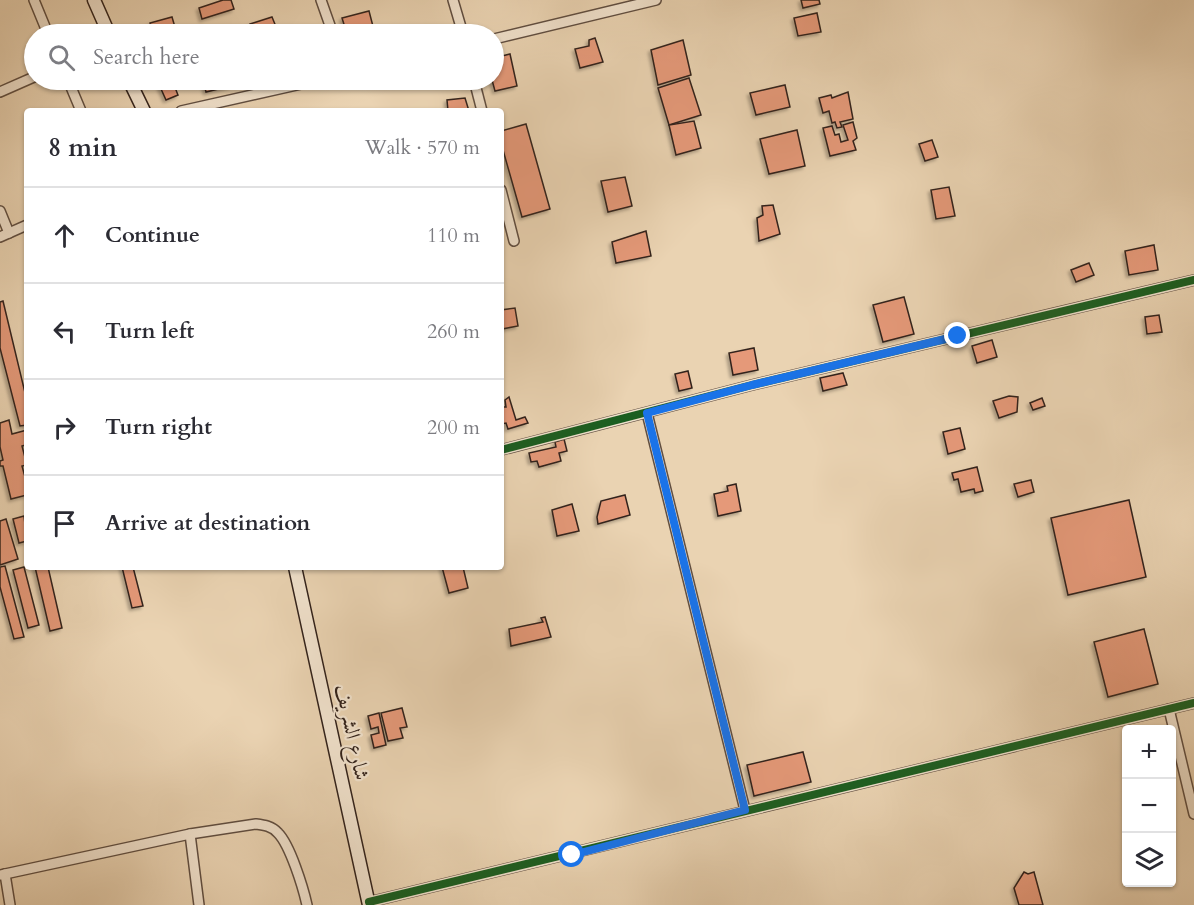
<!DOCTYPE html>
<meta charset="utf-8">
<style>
:root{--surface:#fff;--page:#f7f7f7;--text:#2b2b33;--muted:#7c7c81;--line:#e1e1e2}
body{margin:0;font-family:Cardo,Amiri,serif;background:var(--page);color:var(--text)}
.controls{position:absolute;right:18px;bottom:18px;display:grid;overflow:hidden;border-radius:6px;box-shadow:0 2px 4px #0004}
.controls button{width:54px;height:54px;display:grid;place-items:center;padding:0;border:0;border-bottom:2px solid var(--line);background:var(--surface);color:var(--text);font:30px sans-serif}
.stop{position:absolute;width:18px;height:18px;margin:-14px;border:4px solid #1a73e8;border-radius:50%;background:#fff}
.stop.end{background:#1a73e8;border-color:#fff;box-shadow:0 2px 6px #0008}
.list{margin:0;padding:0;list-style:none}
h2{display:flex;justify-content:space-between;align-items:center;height:78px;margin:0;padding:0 24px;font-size:26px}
h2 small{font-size:20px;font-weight:400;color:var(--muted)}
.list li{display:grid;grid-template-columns:39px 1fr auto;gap:18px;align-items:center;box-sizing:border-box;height:96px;padding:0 24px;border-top:2px solid var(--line)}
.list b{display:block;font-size:22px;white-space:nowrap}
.list em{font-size:20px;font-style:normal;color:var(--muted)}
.icon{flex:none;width:33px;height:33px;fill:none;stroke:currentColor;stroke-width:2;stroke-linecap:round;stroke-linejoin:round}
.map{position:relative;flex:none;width:1194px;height:905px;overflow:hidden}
.search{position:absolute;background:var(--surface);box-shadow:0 2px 4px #0004;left:24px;top:24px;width:480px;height:66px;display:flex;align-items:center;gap:15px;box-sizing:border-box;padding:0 21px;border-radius:33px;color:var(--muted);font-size:22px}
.panel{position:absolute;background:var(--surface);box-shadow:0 2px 4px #0004;left:24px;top:108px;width:480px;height:462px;border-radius:6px}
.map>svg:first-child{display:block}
.building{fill:#e59979;stroke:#32221b;stroke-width:1.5;filter:url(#shadow)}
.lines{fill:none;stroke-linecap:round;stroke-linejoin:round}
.minor-casing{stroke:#604e41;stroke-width:12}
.secondary-casing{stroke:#32221b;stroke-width:15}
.minor{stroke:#f1e2cd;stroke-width:9}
.secondary{stroke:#f1e2cd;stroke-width:12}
.cycleway-casing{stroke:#f1e2cd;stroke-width:11}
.cycleway{stroke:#1b5e20;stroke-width:8}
.route{stroke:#1a73e8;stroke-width:8}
.labels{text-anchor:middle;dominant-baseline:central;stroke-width:4.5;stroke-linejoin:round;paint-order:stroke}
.street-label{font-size:21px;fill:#32221b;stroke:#f1e2cd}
</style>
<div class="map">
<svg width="1194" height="905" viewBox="0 0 1194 905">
<defs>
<filter id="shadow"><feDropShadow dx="-2.5" dy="2.5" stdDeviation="1.5" flood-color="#0004"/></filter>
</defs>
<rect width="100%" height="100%" fill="#ead3b2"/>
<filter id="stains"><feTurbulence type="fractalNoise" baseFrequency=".00333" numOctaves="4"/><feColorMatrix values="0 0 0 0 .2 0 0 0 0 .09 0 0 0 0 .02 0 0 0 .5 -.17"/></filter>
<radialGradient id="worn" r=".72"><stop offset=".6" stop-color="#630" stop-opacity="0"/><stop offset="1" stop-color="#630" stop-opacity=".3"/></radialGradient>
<g class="building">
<path d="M223,0H231L234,9L202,19L199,8Z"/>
<path d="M801,0H819L820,4L803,8Z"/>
<path d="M369,11L375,34H347L342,18Z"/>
<path d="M817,13L821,32L798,36L794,18Z"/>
<path d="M172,17L177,34H153L150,23Z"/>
<path d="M272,17L279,34H254L250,24Z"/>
<path d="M595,38L603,62L580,68L575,49L589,46V40Z"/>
<path d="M683,40L691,75L658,85L651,50Z"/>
<path d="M510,54L517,86L495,91L492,80L494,58Z"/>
<path d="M689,78L701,115L669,125L658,88Z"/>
<path d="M157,80H172L178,95L166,100Z"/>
<path d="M203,80H230L231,86L206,92Z"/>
<path d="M785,85L790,107L756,115L750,93Z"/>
<path d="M848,92L853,119L840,122L842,127L837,128L835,122L832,123L829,111L823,113L819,98L831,95L832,98Z"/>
<path d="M465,98L469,111H448L447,100Z"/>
<path d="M694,121L701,148L676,155L669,125Z"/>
<path d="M853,122L857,138L853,141L856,150L830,156L823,128L832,126L835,135L839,134L841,142L848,140L843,125Z"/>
<path d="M526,124L550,209L522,217L501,143V131Z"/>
<path d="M797,130L805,166L769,174L760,139Z"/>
<path d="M932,140L938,157L925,161L919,144Z"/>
<path d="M625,177L632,206L608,212L601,181Z"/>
<path d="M949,187L955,216L936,219L931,190Z"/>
<path d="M773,205L780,234L759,241L757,218L763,215L762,206Z"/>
<path d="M646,231L651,256L616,263L612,242Z"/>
<path d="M1154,245L1158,270L1129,275L1125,251Z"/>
<path d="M1089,263L1094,275L1076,282L1071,270Z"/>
<path d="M904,297L914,334L883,342L873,305Z"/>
<path d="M3,301L27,401V425L20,426L0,348V302Z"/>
<path d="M515,308L518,326L502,329L501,310Z"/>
<path d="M1159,315L1162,332L1147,334L1145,317Z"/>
<path d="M992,340L997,357L977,363L972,346Z"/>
<path d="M754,348L758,370L733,375L729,353Z"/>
<path d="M688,371L692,388L679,391L675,374Z"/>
<path d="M843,373L847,385L823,391L820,378Z"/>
<path d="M1009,396L1018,397L1017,412L999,418L993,401Z"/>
<path d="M509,397L516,420L525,417L528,423L508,429L506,423L501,424V407H506L505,400Z"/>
<path d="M1042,398L1045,406L1033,410L1030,403Z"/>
<path d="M9,420L12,434L27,430V448L26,445L22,446L27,465L22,466L27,484V495L11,499L3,466H0V461L3,460L0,447V423Z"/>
<path d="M960,428L965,449L948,454L943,432Z"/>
<path d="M564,439L567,451L559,453L561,461L539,467L537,461L531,462L529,453L556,447L555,442Z"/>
<path d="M977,467L983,491L975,493L974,489L961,492L958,479L954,480L952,473Z"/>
<path d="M1031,480L1034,492L1018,497L1014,484Z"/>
<path d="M736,484L741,511L718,516L714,494L728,491L727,486Z"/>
<path d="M625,495L630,515L598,524L597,517L601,501Z"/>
<path d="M1129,500L1146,577L1068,595L1051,518Z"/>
<path d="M572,504L579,531L557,536L552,510Z"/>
<path d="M24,516L27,541L19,543L13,519Z"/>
<path d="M6,519L18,559L0,565V521Z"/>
<path d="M5,566L24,637L14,639L0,587V567Z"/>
<path d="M24,567L39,625L28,628L13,570Z"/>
<path d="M35,567H48L62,628L50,631Z"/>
<path d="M122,567H133L143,606L132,608Z"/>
<path d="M442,567H463L468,588L449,593Z"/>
<path d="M545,617L551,637L511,646L509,629L543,622L541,618Z"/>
<path d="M1144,629L1158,684L1108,697L1094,642Z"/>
<path d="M402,708L407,727L400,728L403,738L388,741L381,713Z"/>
<path d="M379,713L386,745L374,748L371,735L379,733L378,727L371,729L368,716Z"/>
<path d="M803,752L811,782L754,796L747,765Z"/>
<path d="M1024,872L1028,874L1034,872L1043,905H1019L1014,888Z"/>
</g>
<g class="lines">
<g class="minor-casing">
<g id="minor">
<path d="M34,0L48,34"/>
<path d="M321,0L333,34"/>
<path d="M453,0L463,34"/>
<path d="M494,39L656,0"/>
<path d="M68,80L81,111"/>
<path d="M474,80L482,111"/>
<path d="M0,92L34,77"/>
<path d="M181,111L319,80"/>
<path d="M501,190L514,241"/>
<path d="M0,211L9,233"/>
<path d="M0,237L27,225"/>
<path d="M647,413L745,810"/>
<path d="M501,450L752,385L1194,280"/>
<path d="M1169,709L1194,814"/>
<path d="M190,834L199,905"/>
<path d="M5,874L190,834L256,824C264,825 272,826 278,833C290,845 303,887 307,905"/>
<path d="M0,875L5,874L10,905"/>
<path d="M369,902L1194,703"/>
</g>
</g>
<g class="secondary-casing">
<g id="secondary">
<path d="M94,0L109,34"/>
<path d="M129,80L144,111"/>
<path d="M295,567L369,905"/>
</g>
</g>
<use href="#minor" class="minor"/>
<use href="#secondary" class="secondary"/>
<g class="cycleway-casing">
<g id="cycleway">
<path d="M501,450L752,385L1194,280"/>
<path d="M369,902L1194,703"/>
</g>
</g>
<use href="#cycleway" class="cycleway"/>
</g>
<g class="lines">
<path class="route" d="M572,855L745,810L647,413L752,385L958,336"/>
</g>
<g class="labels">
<g class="street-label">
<text transform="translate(352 732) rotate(78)">شارع الشريف</text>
</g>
</g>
<rect width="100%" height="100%" filter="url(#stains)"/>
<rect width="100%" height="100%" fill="url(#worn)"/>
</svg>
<div class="controls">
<button>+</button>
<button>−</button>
<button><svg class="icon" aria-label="layers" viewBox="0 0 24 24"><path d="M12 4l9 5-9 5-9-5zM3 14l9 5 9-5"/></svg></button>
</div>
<div class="stop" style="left:572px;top:855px"></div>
<div class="stop end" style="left:958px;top:336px"></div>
<div class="search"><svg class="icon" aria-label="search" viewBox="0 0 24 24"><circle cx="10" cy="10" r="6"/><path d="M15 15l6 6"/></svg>Search here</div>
<section class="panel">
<h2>8 min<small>Walk · 570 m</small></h2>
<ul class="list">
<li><svg class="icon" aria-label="ahead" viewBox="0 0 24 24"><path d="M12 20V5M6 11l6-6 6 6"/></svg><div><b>Continue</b></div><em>110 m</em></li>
<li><svg class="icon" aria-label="left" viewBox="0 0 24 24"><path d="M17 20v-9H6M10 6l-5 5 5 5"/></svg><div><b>Turn left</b></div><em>260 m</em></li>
<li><svg class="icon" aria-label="right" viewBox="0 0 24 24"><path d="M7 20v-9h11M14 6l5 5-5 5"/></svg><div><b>Turn right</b></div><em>200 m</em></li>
<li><svg class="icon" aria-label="arrive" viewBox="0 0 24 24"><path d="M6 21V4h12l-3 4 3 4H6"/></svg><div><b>Arrive at destination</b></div></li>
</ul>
</section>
</div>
